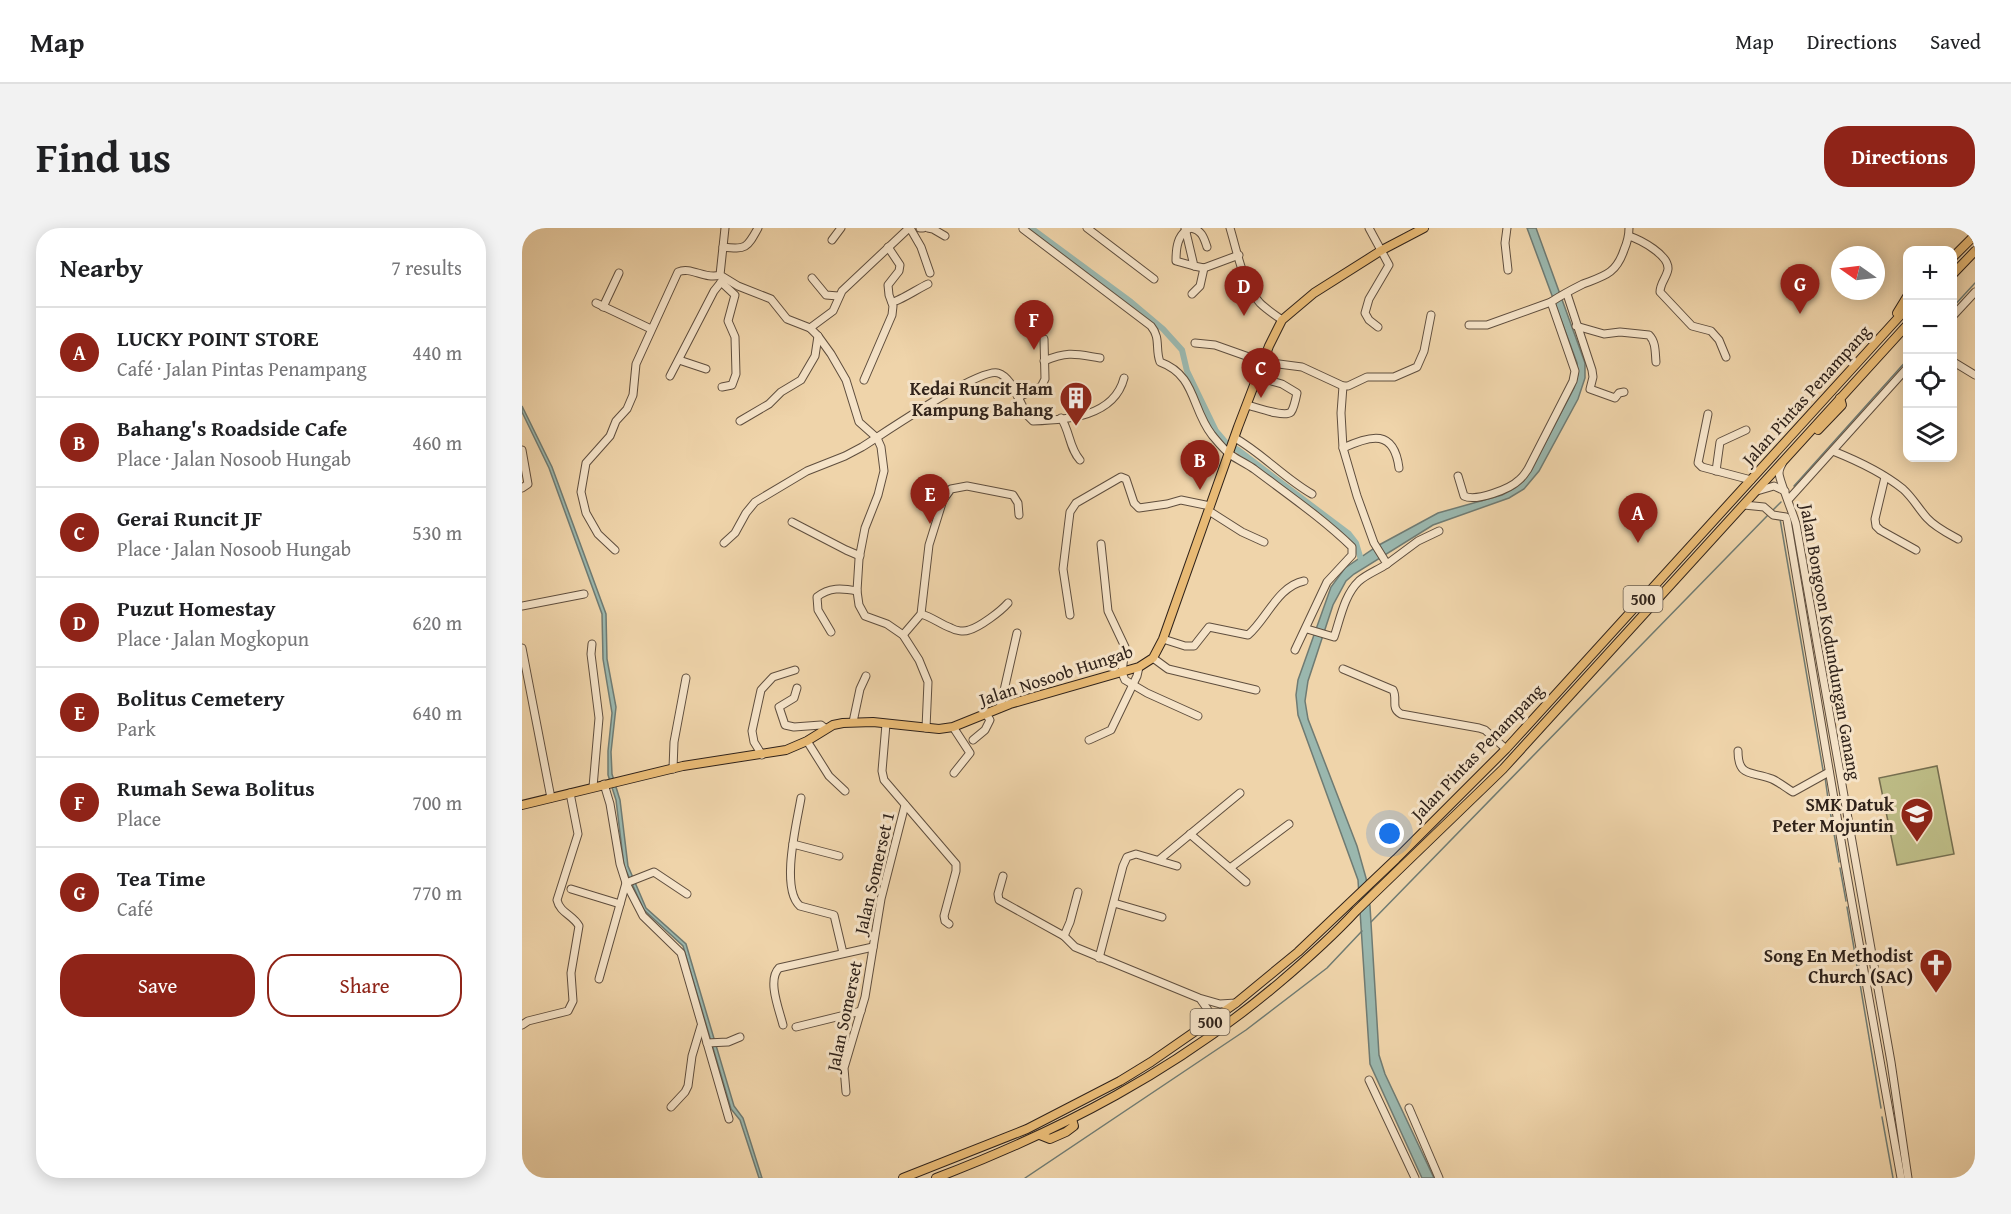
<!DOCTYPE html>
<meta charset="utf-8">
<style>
:root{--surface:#fff;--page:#f2f2f2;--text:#202124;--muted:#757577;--line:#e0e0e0;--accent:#8f2418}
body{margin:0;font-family:"Gentium Book Plus",serif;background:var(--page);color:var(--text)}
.controls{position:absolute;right:18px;top:18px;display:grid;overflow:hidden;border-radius:12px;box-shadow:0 3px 15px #0003}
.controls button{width:54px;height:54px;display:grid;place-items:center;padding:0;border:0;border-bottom:2px solid var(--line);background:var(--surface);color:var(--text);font:30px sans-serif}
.compass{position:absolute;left:1309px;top:18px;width:54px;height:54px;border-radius:50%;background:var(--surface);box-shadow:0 3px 15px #0003;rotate:284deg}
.you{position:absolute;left:868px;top:606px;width:21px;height:21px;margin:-15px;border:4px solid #fff;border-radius:50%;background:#1a73e8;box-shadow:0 0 0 9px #1a73e833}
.badge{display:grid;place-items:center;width:39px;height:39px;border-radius:50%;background:var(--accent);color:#fff;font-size:20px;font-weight:700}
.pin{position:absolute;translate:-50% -50px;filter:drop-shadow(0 2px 3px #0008)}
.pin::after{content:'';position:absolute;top:32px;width:21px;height:18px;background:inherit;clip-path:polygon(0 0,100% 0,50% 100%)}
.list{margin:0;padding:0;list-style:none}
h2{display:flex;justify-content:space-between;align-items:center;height:78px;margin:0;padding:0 24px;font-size:26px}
h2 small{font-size:20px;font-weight:400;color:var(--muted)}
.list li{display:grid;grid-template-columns:39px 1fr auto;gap:18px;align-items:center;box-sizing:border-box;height:90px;padding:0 24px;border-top:2px solid var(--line)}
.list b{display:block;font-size:22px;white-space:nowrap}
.list p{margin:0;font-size:20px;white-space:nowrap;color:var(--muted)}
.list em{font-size:20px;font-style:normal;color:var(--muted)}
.actions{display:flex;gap:12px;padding:18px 24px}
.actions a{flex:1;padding:14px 0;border:2px solid var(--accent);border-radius:24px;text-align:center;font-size:21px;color:var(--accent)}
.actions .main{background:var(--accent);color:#fff}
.icon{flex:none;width:33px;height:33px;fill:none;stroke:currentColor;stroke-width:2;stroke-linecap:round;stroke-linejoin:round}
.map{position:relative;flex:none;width:1453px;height:950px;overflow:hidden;border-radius:24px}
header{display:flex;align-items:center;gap:36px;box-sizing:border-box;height:84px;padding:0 30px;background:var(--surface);border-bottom:2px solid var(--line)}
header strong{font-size:28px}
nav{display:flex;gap:33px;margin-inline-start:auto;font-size:21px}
.intro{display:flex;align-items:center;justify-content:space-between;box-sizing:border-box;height:144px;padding:0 36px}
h1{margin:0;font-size:42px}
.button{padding:15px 27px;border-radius:24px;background:var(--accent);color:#fff;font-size:21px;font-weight:700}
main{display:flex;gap:36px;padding:0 36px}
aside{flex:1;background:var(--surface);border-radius:24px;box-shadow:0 3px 15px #0003}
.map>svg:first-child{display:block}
.green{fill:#bdbc86;stroke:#766f50;stroke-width:1.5}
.water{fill:#9ab7ae;stroke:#6f7b73;stroke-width:1.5}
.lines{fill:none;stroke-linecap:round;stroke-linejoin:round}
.stream{stroke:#6f7b73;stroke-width:1.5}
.canal{stroke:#9ab7ae;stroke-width:6}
.minor-casing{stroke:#5f4e3e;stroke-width:9}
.major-casing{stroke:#2f221a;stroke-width:10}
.minor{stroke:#f5e3c8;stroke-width:7}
.major{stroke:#e8ba75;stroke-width:8}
.labels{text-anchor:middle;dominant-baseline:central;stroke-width:6;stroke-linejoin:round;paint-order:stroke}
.shield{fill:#f5e3c8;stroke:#6a5c4e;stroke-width:1.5}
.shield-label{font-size:16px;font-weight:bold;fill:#2f221a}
.poi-label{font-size:18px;font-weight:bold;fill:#2f221a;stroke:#f5e3c8;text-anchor:end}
.street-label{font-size:18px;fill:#2f221a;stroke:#f5e3c8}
</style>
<header>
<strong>Map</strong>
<nav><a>Map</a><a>Directions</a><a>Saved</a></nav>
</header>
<div class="intro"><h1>Find us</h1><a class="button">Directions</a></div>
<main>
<aside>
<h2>Nearby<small>7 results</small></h2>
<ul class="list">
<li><span class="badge">A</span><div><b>LUCKY POINT STORE</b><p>Café · Jalan Pintas Penampang</p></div><em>440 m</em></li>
<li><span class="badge">B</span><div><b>Bahang's Roadside Cafe</b><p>Place · Jalan Nosoob Hungab</p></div><em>460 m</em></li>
<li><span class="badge">C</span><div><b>Gerai Runcit JF</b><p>Place · Jalan Nosoob Hungab</p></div><em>530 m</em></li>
<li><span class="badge">D</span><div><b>Puzut Homestay</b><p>Place · Jalan Mogkopun</p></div><em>620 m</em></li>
<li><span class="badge">E</span><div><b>Bolitus Cemetery</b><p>Park</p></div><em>640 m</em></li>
<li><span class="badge">F</span><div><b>Rumah Sewa Bolitus</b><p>Place</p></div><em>700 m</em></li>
<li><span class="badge">G</span><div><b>Tea Time</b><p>Café</p></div><em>770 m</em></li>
</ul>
<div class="actions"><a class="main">Save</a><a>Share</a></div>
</aside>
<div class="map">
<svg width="1453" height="950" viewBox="0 0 1453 950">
<rect width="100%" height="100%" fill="#efd4aa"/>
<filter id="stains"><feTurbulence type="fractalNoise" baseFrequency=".00333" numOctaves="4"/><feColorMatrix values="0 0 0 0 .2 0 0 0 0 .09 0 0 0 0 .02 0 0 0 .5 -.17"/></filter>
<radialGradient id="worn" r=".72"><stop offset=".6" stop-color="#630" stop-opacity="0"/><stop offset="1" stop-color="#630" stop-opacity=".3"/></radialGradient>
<path class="green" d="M1415,538L1432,626L1375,637L1357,550Z"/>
<g class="water">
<path d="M1005,0H1014L1063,135V150L1056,171L1017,243L1002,261L987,270L911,297L832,346L824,353L811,377L786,453L783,473L786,491L835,618L844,650L848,678L857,827L863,846L912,950H900L848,836L836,652L776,487L774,467L776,452L809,359L823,340L857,317L916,285L980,267L993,260L1009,242L1052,160L1056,146L1055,135Z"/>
<path d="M0,178L30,239L84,386L85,431L94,479L89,524L90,546L98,572L106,638L124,680L164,716L212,878L221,890L240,950H237L218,892L209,881L161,718L122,682L102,638L94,572L86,547V523L90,485L81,431L80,386L27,240L0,184Z"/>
</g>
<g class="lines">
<g class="stream">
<path d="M1430,80L1453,55"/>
<path d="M1272,258L1386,131"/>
<path d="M1251,282L1259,274"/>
<path d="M1258,291L1301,542"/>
<path d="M1303,549L1306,571"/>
<path d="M1307,577L1317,634"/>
<path d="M1318,640L1324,673"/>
<path d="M1325,679L1359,880"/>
<path d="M849,694L1246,287"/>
<path d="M1360,889L1371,950"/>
<path d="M503,950L724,802L805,740L840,703"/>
</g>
<path class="canal" d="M509,0L609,74L641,101L660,122L665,143L694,203L705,216L716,222L827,306L834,315L840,335"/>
<g class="minor-casing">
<g id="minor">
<path d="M203,0L198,47L216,58L249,71L265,91L288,100L296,108L309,126L324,152L337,194L355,210L359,219L362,243L356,267L343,300L337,331L335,363L337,377L343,388L365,396L381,407L397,432L406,454L404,500"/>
<path d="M388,0L399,19L408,45"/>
<path d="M398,0H401"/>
<path d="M406,0L411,1L423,8"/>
<path d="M565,0L632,51"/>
<path d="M663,0L672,38L682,40L717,27"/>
<path d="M669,0C655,5 654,21 654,33L672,38"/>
<path d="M669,0C680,2 682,10 685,19"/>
<path d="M708,0C715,23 721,57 738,75C744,81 753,87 760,92"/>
<path d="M847,0L867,37L847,71L843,85L847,92L856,99"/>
<path d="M985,0L983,15L986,42"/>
<path d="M501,1L629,98C639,110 633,121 638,134C674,147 669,180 690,207C695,213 702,222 709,227C716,232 725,236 732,241C765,266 800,290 830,319V327L805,354L773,422"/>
<path d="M1107,8C1119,12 1147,27 1146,41C1145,49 1138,55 1138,64L1170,98L1189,103L1197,112L1204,129"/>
<path d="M310,12L319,0"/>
<path d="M201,19C224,22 225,20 236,0"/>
<path d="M290,50L304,67L316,68"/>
<path d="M199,54L213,67L206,93L213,109L214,146L210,157L200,159"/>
<path d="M670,66L678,58L682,40"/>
<path d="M1045,66L1070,142L1071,149L1068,161L1093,170L1097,165L1102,164"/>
<path d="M370,74C376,74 397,60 406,56"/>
<path d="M74,75L129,101"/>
<path d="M81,79L97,45"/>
<path d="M1430,89L1453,64"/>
<path d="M947,97H965L1029,74"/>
<path d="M1054,98L1082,106L1098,104L1127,107C1134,114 1133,124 1134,134"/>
<path d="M288,100L311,83L320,63L387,0"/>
<path d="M673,115L693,117L741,134L780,139L821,158H826L845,149H872L895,139L902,123L909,87"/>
<path d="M157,132L184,141"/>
<path d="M522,133C547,123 553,126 578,130"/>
<path d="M1430,133L1453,147"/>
<path d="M148,148L192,63L200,53"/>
<path d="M342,152L370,87L371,78L367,67L366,57L377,43L378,37L366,19"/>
<path d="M496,169L505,187L511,193C545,192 592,189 602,150"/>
<path d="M725,177C734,179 762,190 769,184C772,180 774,170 775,165L760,156L735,149"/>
<path d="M1186,186L1176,235L1180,239L1229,252"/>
<path d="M539,190C548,203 547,220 558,232"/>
<path d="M218,193L247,176L259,164L279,152L293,128L296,108"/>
<path d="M713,210C741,226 762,250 790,266"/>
<path d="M821,220C849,207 872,201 877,240"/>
<path d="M0,222L6,256L0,260"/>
<path d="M1311,223C1336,233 1360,244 1381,261C1391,270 1396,280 1405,290C1413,299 1425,305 1436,311"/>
<path d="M1260,236C1258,240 1257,241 1257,245C1257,252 1271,285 1274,296L1369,834L1386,950"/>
<path d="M1194,243L1198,214L1224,202"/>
<path d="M936,248L942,268C954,274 988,261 997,252C1001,249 1004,244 1006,241L1051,153L1053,143L1029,74C1038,68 1051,61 1061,56C1082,48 1094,46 1102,22C1105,15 1107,8 1107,0"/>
<path d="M1363,249L1353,291L1354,298L1358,302L1394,322"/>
<path d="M1235,263L1252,258L1263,263"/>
<path d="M1267,271L1386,139"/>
<path d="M1222,277L1242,279L1251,287L1264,289L1265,292L1323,636L1379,950"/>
<path d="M687,283L720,304L742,314"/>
<path d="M270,294L324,322L338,328"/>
<path d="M202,315L213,305L224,285L233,274L285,243L323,228L340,219C361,206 458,139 476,145C486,148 492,161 496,169L519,159L523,151L522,111"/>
<path d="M579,316L586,383L603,419L600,445L603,452L625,465L676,488"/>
<path d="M93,322L76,306L64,285L59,264L64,235L88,208L94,193L105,181L111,167L114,136L156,44C169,38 183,52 198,47"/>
<path d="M865,336L896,313L917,303"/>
<path d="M0,378L62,366"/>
<path d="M399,386C410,389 418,396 429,400C434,403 442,404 447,402C458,399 479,383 486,375"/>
<path d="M548,387L541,341L548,284L554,275L599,249L604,251L612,275L617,280L645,276L659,272L688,278"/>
<path d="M785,401L812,409C818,392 822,367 837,353C845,346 856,342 865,336L852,315L835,268L821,220L819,185L821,158"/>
<path d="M309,404L296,382L295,369C307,359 320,360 335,363"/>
<path d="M381,407L399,386L407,317L421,272L429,261L445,258L491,267L496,275L497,287"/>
<path d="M641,411L663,418H672L687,399L726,407C744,392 756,358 782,353"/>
<path d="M70,416L69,426L77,490L71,559"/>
<path d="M0,420L29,570"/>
<path d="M631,430L646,441L734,462"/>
<path d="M821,441L871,462C876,471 868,480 879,486L957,500L963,502L984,521"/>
<path d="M275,460L272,470L257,479L263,497L272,499L299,497L304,501"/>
<path d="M478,480L495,405"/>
<path d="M331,494L338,461L344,448"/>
<path d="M364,496L360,543L362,552L434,636V643L422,688L423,693L427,696"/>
<path d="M431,499L448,525L432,545"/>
<path d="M451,512L463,502L468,492L464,486"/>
<path d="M567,512L589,502L615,448L617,439"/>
<path d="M285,513L307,548L323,563"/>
<path d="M1216,523C1216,550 1230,543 1250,551C1257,554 1264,560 1271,564L1307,544"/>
<path d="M240,527L232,514L230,503L239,462L251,449L273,442"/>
<path d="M151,541L152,514L164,450"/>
<path d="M82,556L88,576L98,636L104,655L121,688L159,725L207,891"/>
<path d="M279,570C275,594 258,661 278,678L312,687L321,725"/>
<path d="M668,606L724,654"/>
<path d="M271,616L317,628"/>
<path d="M637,632L718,565"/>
<path d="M708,640L767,596"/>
<path d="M481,648L476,666L477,672L542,708L553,719L677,770L698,776L714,775"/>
<path d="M49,661L98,676"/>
<path d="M592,675L640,689"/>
<path d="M542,708L548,694L556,664"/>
<path d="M577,730L601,638L605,629L614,626L655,638"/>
<path d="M77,751L104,655L132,644L165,666"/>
<path d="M679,772L686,782L685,796"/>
<path d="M0,797L6,793L46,783L51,773L49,745L57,698C51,687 38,685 35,672L56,606L48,565"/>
<path d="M261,797C257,781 245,752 257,740L351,719"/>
<path d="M274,799L339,783"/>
<path d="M185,815L206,814L218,809"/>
<path d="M847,852L893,950"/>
<path d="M324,864L322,840L343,769L359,671L383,577"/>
<path d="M149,879L163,864L166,858L170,828L179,798"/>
<path d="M887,880L917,950"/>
</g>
</g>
<g class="major-casing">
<g id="major">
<path d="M1430,30L1453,7"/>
<path d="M1430,47L1453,23"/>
<path d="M1375,85L1386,67"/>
<path d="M1296,202L1320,177L1318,170"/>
<path d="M0,577L161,538L264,522L285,513L311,497L321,495L351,494L417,501L431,499L488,476L617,439L631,430L641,411L716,199L747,118L760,92L792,65L860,22L902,0"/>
<path d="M518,907L528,911L544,904L552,898L550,891"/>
<path d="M381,950L505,901L598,853L629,834L714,775L776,724L874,631L984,521L1386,79"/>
<path d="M414,950C540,902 654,842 757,755C784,732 810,709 834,683L981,541L1386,96"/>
</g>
</g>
<use href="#minor" class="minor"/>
<use href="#major" class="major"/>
</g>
<defs>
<g id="building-pin" transform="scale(1.725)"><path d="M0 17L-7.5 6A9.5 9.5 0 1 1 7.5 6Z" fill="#8f2418" stroke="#f5e3c8"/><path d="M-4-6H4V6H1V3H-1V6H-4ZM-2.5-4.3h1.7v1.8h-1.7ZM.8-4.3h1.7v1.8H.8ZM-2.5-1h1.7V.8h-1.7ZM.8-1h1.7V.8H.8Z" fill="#fff"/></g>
<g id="school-pin" transform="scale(1.725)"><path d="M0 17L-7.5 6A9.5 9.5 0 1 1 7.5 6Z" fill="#8f2418" stroke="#f5e3c8"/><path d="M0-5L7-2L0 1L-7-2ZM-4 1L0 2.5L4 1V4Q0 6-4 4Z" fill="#fff"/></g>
<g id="church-pin" transform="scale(1.725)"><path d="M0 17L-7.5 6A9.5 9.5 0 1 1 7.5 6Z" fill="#8f2418" stroke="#f5e3c8"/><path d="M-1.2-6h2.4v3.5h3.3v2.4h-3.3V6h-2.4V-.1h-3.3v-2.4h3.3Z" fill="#fff"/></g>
</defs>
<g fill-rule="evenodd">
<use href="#building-pin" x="554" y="170"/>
<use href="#school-pin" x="1395" y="586"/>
<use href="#church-pin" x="1414" y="737"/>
</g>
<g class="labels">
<g class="shield">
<rect x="1101.5" y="358" width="39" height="26" rx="4.5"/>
<rect x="668.5" y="781" width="39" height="26" rx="4.5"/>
</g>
<g class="shield-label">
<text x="1121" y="371">500</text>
<text x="688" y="794">500</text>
</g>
<g class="poi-label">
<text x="531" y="160">Kedai Runcit Ham<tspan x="531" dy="21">Kampung Bahang</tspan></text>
<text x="1372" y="576">SMK Datuk<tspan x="1372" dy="21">Peter Mojuntin</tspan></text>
<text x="1391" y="727">Song En Methodist<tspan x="1391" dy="21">Church (SAC)</tspan></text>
</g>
<g class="street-label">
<text transform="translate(1284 167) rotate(-48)">Jalan Pintas Penampang</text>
<text transform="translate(1309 414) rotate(80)">Jalan Bongoon Kodundungan Ganang</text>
<text transform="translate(534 447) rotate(-18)">Jalan Nosoob Hungab</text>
<text transform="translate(955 524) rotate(-46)">Jalan Pintas Penampang</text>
<text transform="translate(352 645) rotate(-77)">Jalan Somerset 1</text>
<text transform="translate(322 788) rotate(-78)">Jalan Somerset</text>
</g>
</g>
<rect width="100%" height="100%" filter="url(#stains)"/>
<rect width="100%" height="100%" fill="url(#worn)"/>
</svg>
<div class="controls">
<button>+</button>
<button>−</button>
<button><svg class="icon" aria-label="locate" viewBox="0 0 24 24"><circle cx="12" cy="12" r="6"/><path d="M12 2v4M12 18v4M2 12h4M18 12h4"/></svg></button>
<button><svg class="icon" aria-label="layers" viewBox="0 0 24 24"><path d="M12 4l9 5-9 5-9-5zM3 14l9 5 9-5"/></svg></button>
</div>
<svg class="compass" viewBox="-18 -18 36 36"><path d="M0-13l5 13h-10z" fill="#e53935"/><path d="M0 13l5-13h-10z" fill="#757577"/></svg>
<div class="you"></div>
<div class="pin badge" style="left:1116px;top:315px">A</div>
<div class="pin badge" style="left:678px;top:262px">B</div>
<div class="pin badge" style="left:739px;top:170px">C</div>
<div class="pin badge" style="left:722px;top:88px">D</div>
<div class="pin badge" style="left:408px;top:296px">E</div>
<div class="pin badge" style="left:512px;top:122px">F</div>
<div class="pin badge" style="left:1278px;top:86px">G</div>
</div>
</main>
